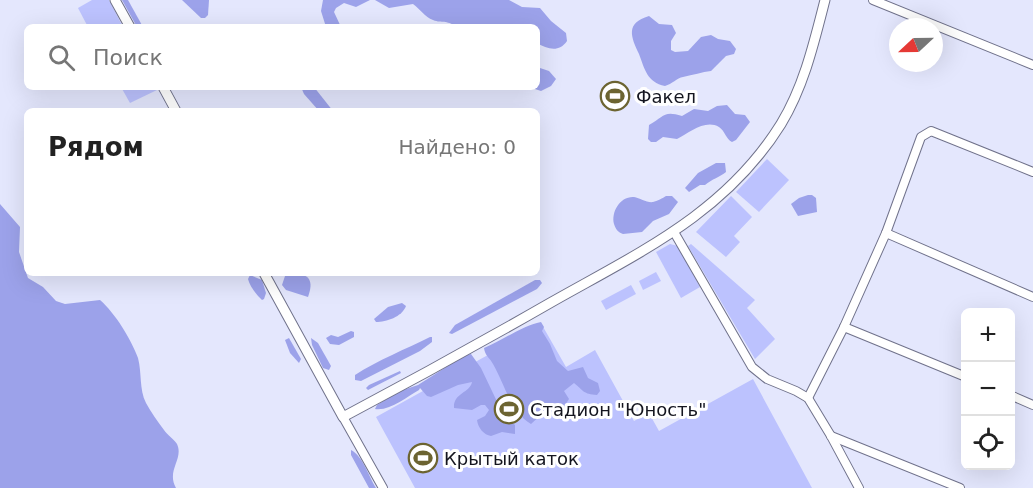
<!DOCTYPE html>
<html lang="ru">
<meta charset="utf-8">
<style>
:root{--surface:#fff;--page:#f6f6f6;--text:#222;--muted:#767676;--line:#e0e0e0}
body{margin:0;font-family:"DejaVu Sans",sans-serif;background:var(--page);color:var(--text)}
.controls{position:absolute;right:18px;bottom:18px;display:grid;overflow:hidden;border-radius:9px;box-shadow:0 6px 24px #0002}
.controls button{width:54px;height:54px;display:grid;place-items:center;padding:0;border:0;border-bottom:2px solid var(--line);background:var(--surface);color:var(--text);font:30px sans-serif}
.compass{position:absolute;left:889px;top:18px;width:54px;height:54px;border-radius:50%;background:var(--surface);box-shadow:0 6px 24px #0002;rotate:248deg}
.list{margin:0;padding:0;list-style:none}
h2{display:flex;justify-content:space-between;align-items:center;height:78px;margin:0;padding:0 24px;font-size:26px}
h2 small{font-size:20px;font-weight:400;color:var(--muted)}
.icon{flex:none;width:33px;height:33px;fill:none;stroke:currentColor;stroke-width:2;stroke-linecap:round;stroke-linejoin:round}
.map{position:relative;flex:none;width:1033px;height:488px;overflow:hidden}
.search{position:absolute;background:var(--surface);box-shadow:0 6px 24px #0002;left:24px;top:24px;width:516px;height:66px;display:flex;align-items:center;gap:15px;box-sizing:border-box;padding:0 21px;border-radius:9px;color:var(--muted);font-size:22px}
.panel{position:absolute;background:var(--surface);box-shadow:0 6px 24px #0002;left:24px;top:108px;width:516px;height:168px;border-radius:9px}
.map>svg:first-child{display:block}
.green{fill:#bcc2fe}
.forest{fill:#9ca2ea}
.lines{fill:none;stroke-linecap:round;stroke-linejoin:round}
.minor-casing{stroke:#70728b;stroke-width:10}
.tertiary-casing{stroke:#70728b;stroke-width:11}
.minor{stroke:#fff;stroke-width:8}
.tertiary{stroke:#fff;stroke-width:9}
.labels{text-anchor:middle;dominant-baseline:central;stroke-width:6;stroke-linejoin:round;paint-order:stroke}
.poi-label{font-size:18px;fill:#14151f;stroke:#fff;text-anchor:start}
</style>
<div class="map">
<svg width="1033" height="488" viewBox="0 0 1033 488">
<rect width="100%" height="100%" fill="#e4e7fd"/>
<g class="green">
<path d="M92,0H109L123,27H88L78,8Z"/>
<path d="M121,87H155L157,90L130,103Z"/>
<path d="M767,159L789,180L759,212L736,192Z"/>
<path d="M731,196L752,217L734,236L740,242L726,257L696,232Z"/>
<path d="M670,244L678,246L700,287L681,298L656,252Z"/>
<path d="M691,244L755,300L747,308L775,339L755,359L688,246Z"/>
<path d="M656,272L661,281L643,290L639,281Z"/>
<path d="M631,285L636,294L606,310L601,301Z"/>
<path d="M542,325L566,367L595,350L634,421L649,413L659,431L753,379L812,488H415L376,417Z"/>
</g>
<g class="forest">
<path d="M122,0H128L143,27H137Z"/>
<path d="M182,0H209L208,15L205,18H201Z"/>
<path d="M323,0H370L356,7L344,3L336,8L334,12L341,27H326L321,11Z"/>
<path d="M375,0H509L522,7L540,8L551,21L566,33L567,41C559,53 547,49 537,43V27H457C445,19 443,24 433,20C425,17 420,9 413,4L389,8Z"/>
<path d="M649,16L659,24L672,25L676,33L671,41V50L675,52L688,51L701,37L711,35L718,39L730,41L736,49L734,54L726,56L711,71C702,72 693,75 683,77C677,78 672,84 665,86C647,82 645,70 639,54C631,37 625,23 649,16Z"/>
<path d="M537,67L549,71L556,79L551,86L541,91L529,87H537Z"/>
<path d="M301,87H314L333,111H319L304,94Z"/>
<path d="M727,105L735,114L745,115L750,122L736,140L732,142C726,139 725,131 719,127C705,119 689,133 677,139L663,137L656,142H651L648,139L649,125C664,117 663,110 682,116L694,109L708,111L717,106Z"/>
<path d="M716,163H725L726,172C720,177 712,179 705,185H700L689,192L685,188L698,173Z"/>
<path d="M808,195H812L816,198L817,212L798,216L791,204L799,198Z"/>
<path d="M666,196H672L678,202L669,214L653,221L642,232L623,234C618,232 616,230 614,224C611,212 620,196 634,197C640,198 647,203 653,202C657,201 663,198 666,196Z"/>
<path d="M0,204L20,227L19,252L28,278L43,287L56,301L65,304L100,300C115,313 131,339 138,358C142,373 139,389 146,403C151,412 158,422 164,430C167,435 174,439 177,444C184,459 166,470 176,488H0Z"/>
<path d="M286,273C304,273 316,275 308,297L286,290L282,285Z"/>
<path d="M250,275L262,280L266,293L264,299L262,300C256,294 250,287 248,279Z"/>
<path d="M535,280H540L542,283L537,289L452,334L449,333L455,325Z"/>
<path d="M402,303L406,306C402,317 386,322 376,322L374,319L388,307Z"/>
<path d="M541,322L544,327L542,331L550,344L557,361L568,371L583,367L588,378L598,383L600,391L597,395C583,394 584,391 574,383L564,391L569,399L560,413H543L531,424C511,412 504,383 493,364C490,358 485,356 484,348C503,340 522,326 541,322Z"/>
<path d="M351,331L354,332V337L339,345L330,344L326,338L331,335L338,337Z"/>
<path d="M430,337H432V342L420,351L361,381L355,380V375C378,360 406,349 430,337Z"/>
<path d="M289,338L301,359L299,363L290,353L285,340Z"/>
<path d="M311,338L318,343L331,366L329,370L323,368L312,345Z"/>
<path d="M471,354L481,368L502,412L515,425V434L502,432L491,436C484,435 478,428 477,420L485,416L489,410L485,405H481L472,410L454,408C453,393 470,393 472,382L458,385L431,397L427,396L420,388L419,390C406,397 391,411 375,409L377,405L400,391L418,385L465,355Z"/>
<path d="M400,371L401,373L368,390L366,388L369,385Z"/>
<path d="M351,450C363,456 369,477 376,488H369L351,455Z"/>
</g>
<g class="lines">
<g class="minor-casing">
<g id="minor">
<path d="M873,0L1033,65"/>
<path d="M674,232L752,367L767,379L796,391L808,398L831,436L859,488"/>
<path d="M886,233L1033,297"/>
<path d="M844,327L966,377"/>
<path d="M1010,395L1033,405"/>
<path d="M808,398L844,327L886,233L921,137L931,131L1033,172"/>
<path d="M343,417L383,488"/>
<path d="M831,436L960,488"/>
</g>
</g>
<g class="tertiary-casing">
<g id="tertiary">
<path d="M115,0L130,27"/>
<path d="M163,87L176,111"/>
<path d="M264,273L343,417C413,380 482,342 550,303C638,253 725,214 781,124C804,86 814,43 825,0"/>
</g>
</g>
<use href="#minor" class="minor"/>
<use href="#tertiary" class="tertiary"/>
</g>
<defs>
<g id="stadium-ring" transform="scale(1.5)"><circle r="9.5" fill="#fff" stroke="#6c6431" stroke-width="1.5"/><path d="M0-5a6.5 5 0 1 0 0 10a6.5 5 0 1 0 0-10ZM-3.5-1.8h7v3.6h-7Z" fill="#6c6431"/></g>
</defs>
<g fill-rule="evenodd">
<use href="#stadium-ring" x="615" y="96"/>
<use href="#stadium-ring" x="509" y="409"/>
<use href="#stadium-ring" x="423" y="458"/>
</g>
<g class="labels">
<g class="poi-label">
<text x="636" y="96">Факел</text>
<text x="530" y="409">Стадион "Юность"</text>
<text x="444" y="458">Крытый каток</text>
</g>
</g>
</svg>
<div class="controls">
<button>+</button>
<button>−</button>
<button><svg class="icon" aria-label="locate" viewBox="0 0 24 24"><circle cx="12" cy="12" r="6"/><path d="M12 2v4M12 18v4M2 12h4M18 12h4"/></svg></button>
</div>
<svg class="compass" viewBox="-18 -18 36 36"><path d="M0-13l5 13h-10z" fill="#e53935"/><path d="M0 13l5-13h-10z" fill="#767676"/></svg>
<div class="search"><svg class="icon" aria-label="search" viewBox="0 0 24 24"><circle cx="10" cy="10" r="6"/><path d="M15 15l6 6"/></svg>Поиск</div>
<section class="panel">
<h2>Рядом<small>Найдено: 0</small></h2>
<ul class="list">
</ul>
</section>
</div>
